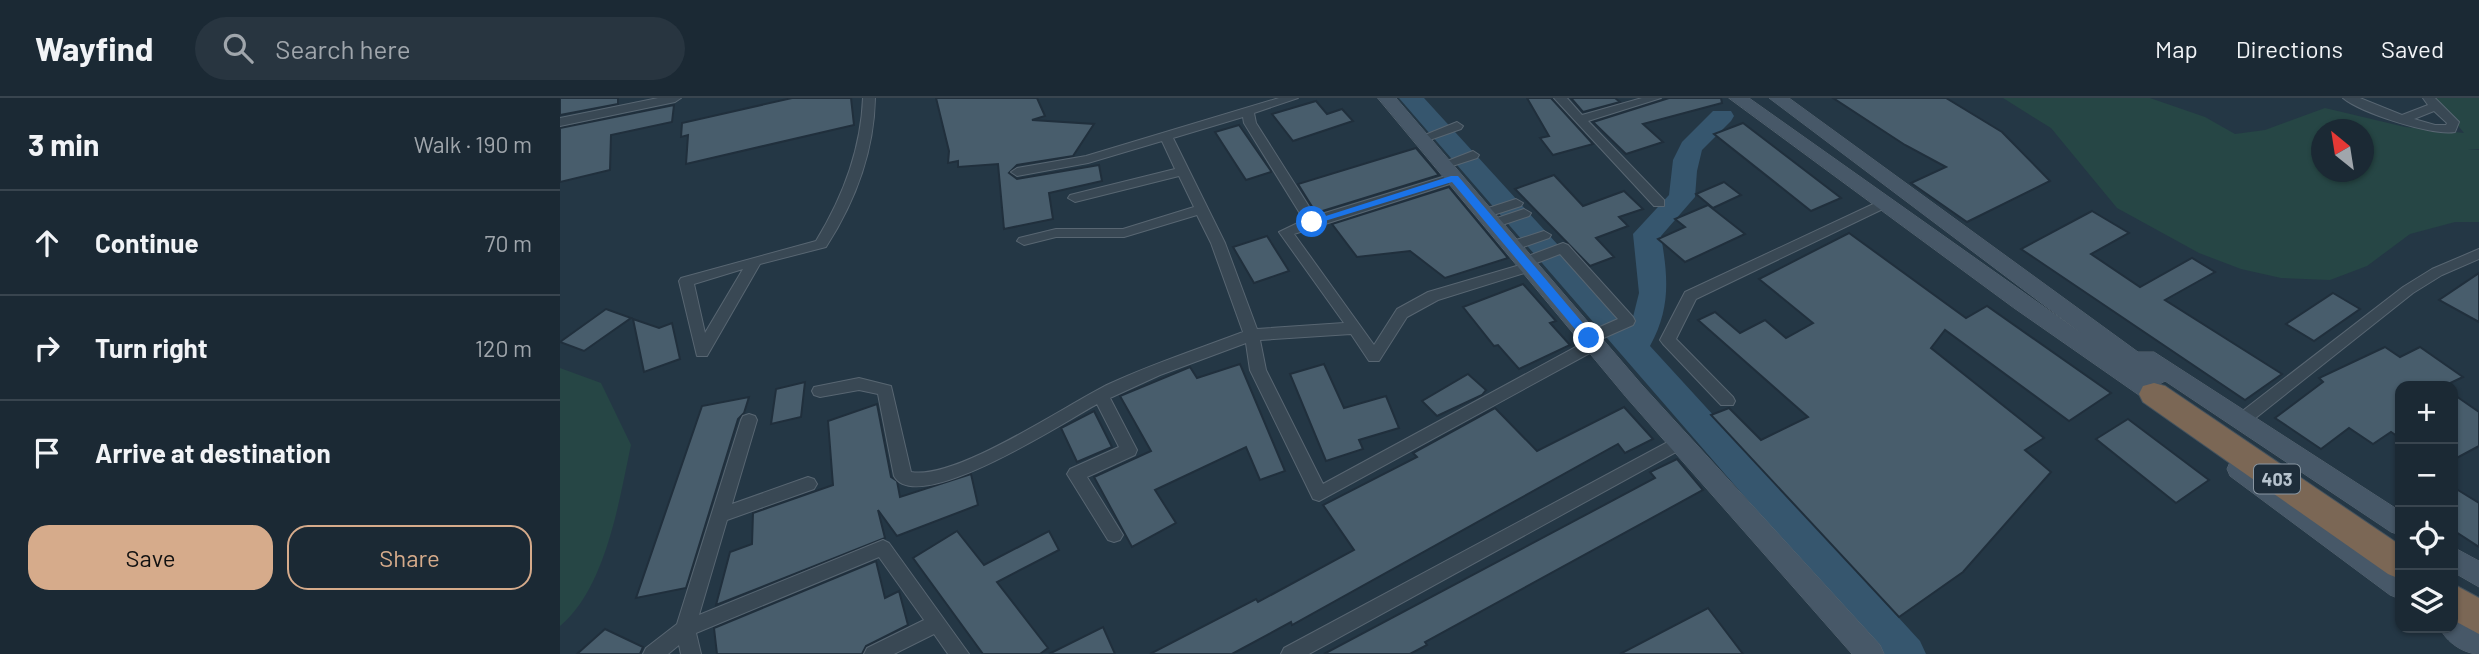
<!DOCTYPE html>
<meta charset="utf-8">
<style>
:root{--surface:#1b2934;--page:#283540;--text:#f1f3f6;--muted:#a0a6ac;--line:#39454f;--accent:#d6ab8b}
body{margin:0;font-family:Barlow,sans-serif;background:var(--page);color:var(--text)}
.controls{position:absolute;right:21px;bottom:21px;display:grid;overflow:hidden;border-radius:14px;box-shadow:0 2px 5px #0004}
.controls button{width:63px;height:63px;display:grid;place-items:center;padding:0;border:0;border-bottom:2px solid var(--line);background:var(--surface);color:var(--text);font:35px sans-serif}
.compass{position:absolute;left:1751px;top:21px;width:63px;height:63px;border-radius:50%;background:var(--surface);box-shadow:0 2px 5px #0004;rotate:330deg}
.stop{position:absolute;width:21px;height:21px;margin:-16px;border:5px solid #1a73e8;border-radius:50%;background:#fff}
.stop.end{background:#1a73e8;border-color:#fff;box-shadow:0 2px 7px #0008}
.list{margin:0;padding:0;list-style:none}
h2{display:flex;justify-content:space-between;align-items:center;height:91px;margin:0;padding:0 28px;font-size:30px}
h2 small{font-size:23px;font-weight:400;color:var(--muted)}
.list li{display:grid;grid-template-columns:46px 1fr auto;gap:21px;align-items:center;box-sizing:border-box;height:105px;padding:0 28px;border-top:2px solid var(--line)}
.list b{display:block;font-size:26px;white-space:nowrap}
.list em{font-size:23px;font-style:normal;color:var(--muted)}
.actions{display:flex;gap:14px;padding:21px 28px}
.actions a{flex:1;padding:16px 0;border:2px solid var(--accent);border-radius:21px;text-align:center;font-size:24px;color:var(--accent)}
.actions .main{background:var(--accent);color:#111}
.icon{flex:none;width:38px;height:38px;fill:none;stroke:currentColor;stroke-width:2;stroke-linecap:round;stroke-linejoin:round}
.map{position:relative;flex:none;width:1919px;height:556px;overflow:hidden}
header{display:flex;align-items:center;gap:42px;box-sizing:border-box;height:98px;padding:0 35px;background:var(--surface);border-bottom:2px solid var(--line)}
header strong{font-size:33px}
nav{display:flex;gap:38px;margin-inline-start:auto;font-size:24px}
.search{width:490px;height:63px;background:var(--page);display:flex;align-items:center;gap:18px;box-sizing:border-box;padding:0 24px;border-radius:38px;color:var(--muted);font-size:26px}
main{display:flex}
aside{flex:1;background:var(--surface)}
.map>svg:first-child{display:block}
.green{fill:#264645;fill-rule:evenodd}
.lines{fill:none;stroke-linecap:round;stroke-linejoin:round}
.river{fill:#36566e;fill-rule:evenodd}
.building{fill:#485d6c;stroke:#202f3c;stroke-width:2}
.street-casing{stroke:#586672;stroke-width:2}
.secondary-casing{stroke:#586672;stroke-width:1}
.highway-casing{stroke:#44535f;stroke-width:2}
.street{fill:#394854;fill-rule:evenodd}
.secondary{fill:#475868;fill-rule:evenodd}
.highway{fill:#7b6755;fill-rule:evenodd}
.route{fill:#1a73e8}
.labels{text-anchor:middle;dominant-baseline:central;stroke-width:7;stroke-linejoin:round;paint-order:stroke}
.shield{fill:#1e2d3a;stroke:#8996a2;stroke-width:2}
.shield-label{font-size:18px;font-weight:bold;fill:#b7c3ce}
</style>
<header>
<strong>Wayfind</strong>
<div class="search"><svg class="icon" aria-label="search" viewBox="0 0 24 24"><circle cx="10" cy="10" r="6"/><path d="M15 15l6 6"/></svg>Search here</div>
<nav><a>Map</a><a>Directions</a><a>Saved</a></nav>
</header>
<main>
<aside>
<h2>3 min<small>Walk · 190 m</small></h2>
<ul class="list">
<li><svg class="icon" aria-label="ahead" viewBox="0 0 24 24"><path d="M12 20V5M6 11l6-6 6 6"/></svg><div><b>Continue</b></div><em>70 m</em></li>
<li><svg class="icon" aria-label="right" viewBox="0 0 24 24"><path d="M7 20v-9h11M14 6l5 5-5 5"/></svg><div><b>Turn right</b></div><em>120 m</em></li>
<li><svg class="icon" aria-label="arrive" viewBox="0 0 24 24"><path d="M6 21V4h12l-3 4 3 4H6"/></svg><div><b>Arrive at destination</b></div></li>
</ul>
<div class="actions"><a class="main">Save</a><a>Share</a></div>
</aside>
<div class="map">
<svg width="1919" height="556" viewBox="0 0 1919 556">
<rect width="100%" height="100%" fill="#243745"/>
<g class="green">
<path d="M1443,0H1590L1645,19L1675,36L1705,32L1765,10L1845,29L1904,35L1876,0H1919V51H1908L1919,52V124H1895L1850,136L1807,168L1770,182L1721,180L1681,171L1639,155L1557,110L1491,30ZM1762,32H1804V74H1762Z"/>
<path d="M0,270L41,285L71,347C59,403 46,490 0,528Z"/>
</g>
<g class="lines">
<path class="river" d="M839,0H864L1071,227L1079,195L1073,136L1109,97L1113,62L1122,44L1153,13H1171L1174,18L1171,23L1142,52L1137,73L1135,99L1101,138C1108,179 1111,210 1090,248L1360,543L1366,556H1321Z"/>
</g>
<g class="building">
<path d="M0,0H58V6L0,17Z"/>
<path d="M232,0H291L294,27L126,66L128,37L121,39L122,25Z"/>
<path d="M376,0H477L485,18L472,22L534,26L513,58L457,67L449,75L457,81L539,67L542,83L489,95L493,121L444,131L438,66L398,69V63L388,65L389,53Z"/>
<path d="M967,0H991L1033,46L993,57L980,40L989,38Z"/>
<path d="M1011,0H1055L1060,4L1023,14Z"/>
<path d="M1109,0H1161L1162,5L1083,26L1103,44L1066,56L1033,24Z"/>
<path d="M1273,0H1386L1442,34L1490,83L1407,124L1351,85L1386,69L1345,47Z"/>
<path d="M756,3L767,16L782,11L793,23L733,43L712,16Z"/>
<path d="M114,7L112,24L51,37L50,72L0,84V30Z"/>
<path d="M1183,25L1281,100L1251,113L1154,36Z"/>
<path d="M679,27L711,73V74L686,82L655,34Z"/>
<path d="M856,50L879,77L756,115L738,86Z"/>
<path d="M994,77L1023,108L1064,93L1083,111L1059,119L1068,128L1036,140L1054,159L1030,168L955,91Z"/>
<path d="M1164,84L1181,97L1153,110L1136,96Z"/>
<path d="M889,89L948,160L885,180L850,153L797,159L772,126Z"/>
<path d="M1148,107L1185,136L1125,164L1098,141L1125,129L1115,121Z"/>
<path d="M1532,113L1569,135L1531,156L1580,189L1632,160L1655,174L1605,202L1722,276L1685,302L1461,151Z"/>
<path d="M1289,135L1406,220L1427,208L1551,295L1509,323L1385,232L1371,250L1484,340L1465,352L1491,374L1403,474L1339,519L1151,317L1169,310L1201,342L1248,319L1138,222L1155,214L1180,235L1205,222L1226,240L1253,225L1199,181Z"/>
<path d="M707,138L729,173L694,185L673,149Z"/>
<path d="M1919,175V224L1879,202Z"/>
<path d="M963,186L996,223L990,225L1010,247L959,271L938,247L934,248L903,209Z"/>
<path d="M1773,195L1800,211L1754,243L1726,226Z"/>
<path d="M46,211L71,220L24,253L0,244Z"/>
<path d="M73,221L99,230L112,225L120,261L84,274Z"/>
<path d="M1825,249L1840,259L1860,249L1903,279L1884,288H1840V340L1831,334L1813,346L1789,330L1761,351L1715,320L1763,284L1759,280Z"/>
<path d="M680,266L725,373L700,382L686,349L595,392L616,425L572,449L534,379L591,353L560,298L630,269L637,280Z"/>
<path d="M764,266L784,310L826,298L839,330L799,342L803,351L766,363L730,276Z"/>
<path d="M908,276L926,292L922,297L877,318L862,303Z"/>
<path d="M245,284L241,319L211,326L216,291Z"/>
<path d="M1893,296L1919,314V348L1893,362Z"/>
<path d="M189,299L184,315L178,321L126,490L76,500L142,308Z"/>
<path d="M317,306L331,379L337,383L340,399L411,376L418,407L337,438L318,412L325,440L156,507L170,454L192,446L193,415L273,387L268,323Z"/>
<path d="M1064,309L1093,341L1065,355L1058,346L732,527L731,524L672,556H590L696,501L698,504L794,452L763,407L857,359L853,355L935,310L977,353Z"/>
<path d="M534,313L552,349L517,364L501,330Z"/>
<path d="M1568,321L1649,382L1616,405L1536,341Z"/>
<path d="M1117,361L1143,392L865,544L867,547L850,556H764L1095,380L1090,374Z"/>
<path d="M1893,389L1919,405V449L1893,432Z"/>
<path d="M397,433L424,467L489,433L499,452L437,484L488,550L480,556H423L353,460Z"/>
<path d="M316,463L325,500L339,493L348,527L306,548L302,556H157L154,530Z"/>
<path d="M1148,510L1183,556H1060Z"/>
<path d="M543,529L555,556H489Z"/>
<path d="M45,531L83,549L80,556H17Z"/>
</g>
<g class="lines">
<g class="street-casing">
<g id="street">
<path d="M98,0H121L115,4L0,28V20Z"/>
<path d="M303,0H315C314,54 295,104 266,149L200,166L147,258H137L119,183L121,180L256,143C283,99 301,51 303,0ZM183,171L145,235L134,186Z"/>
<path d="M719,0H738L694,15L696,25L755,118L889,77L894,76L901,80L899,83L734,136L814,247L837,211L868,194L960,167V161L1003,145L1008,147L1073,219L1075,223L1073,227L1039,242L1042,246L1039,250L759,403L753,401L690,272L686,245L600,277L550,300L577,352L575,357L527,379L563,437L560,442L554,444L548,442L507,376L510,371L559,349L537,306C508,322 357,420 334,378L318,296L299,292L260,299L254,297L252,293L254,289L299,280L331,288L351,374C397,382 504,308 549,286C592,266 638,251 683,234L651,145L637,117L564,139H496L464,147L457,143L459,140L496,131H563L634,109L619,78L515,104L508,100L510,97L615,71L602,43L528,65L457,78L451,74L457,70L526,58ZM683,19L684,25L744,122L719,134L784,225L697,231L665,145L613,40ZM1000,156L1058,221L1024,236L1021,240L1025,244L763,386L706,272L700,242L791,236L809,263H819L847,219L878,202L974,172L976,169L974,166Z"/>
<path d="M994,0H1007L1022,17L1082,0H1101L1028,23L1104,102V108H1094Z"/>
<path d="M1783,0H1800L1842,17L1868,7L1863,0H1875L1899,24L1895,34C1872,38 1801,15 1783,0ZM1874,13L1887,25L1886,27H1875L1854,21Z"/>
<path d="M897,24L903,28L901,31L861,45L855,41Z"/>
<path d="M913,53L919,57L917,60L883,71L877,67Z"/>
<path d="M956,101L963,105L961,108L924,120L917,116L919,113Z"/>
<path d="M1324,101L1331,105L1329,108L1136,201L1116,241L1173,299L1175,303L1173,307H1161L1103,246L1100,242L1125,194Z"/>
<path d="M964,111L971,115L969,118L933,130L926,126L928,123Z"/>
<path d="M984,133L991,137L989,140L952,153L945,148L947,145Z"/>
<path d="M1919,151V161L1882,177L1853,195L1688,326H1676L1674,322L1676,318L1843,189L1872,171Z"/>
<path d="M189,316L195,318L197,322L172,406L248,379L254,381L257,386L254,391L167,422L139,517L323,442L329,445L409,556H388L374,536L334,556H304L307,550L364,522L319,459L136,535L141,556H121L119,547L108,556H83L86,550L117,526L181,322L183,318Z"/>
<path d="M1119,338L1125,339L1127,344L1125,349L749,556H721L724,550Z"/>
</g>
</g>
<g class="secondary-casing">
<g id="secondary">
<path d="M818,0H836L1082,287L1320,547L1324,556H1292L1066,299Z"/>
<path d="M1169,0H1189L1521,235L1209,0H1229L1578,254H1594L1840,413V437L1831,434L1605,283L1598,287L1606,296L1602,302L1594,305L1586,302L1454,210Z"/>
<path d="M1679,361L1688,364L1840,474V501L1830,497L1670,378L1667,371L1670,364Z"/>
<path d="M1893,449L1919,463V489L1893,474Z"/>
<path d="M1893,516L1919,531V556C1904,556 1886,544 1880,530H1893Z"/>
</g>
</g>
<g class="highway-casing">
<g id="highway">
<path d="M1594,285L1605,288L1840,447V481L1828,476L1583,304L1579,296L1583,288Z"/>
<path d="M1893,486L1919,500V536L1893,522Z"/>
</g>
</g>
<use href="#street" class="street"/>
<use href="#secondary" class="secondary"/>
<use href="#highway" class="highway"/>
</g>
<path class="route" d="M891,78H898L1033,237V243H1025L892,84L755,126L747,124Z"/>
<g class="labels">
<rect class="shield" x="1694" y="366.5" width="46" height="29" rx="5"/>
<g class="shield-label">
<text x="1717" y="381">403</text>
</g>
</g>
</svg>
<div class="controls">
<button>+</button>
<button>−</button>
<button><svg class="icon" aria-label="locate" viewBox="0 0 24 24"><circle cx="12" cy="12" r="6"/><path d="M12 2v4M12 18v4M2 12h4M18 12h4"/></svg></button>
<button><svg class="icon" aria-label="layers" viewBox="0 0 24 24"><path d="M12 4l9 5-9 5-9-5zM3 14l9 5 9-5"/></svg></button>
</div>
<svg class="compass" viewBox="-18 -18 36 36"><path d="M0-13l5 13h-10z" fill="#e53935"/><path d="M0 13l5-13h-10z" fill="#a0a6ac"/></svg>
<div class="stop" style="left:752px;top:124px"></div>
<div class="stop end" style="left:1029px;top:240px"></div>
</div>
</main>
